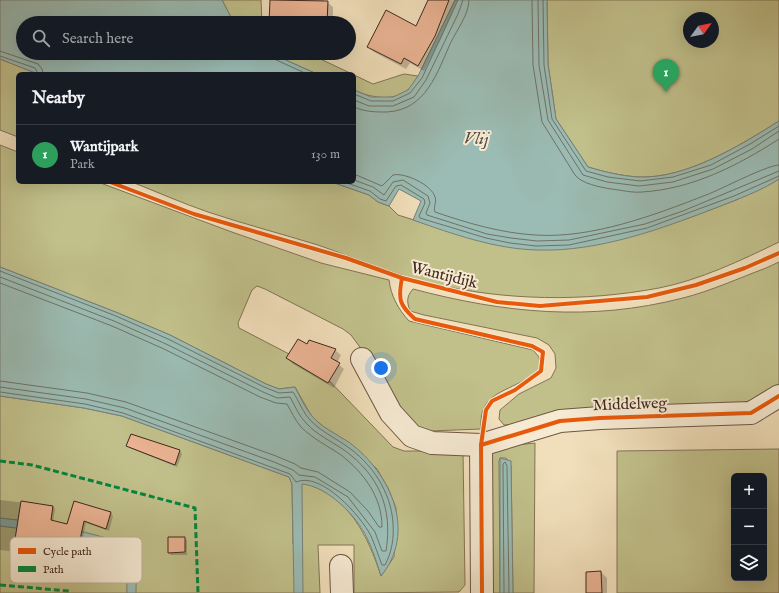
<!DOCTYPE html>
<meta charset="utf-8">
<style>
:root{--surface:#171b24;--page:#242831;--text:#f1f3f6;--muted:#9ea1a6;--line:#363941;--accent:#7c3aed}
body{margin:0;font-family:"IM FELL English",serif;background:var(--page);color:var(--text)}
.controls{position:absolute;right:12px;bottom:12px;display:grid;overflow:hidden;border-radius:6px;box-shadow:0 4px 16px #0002}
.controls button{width:36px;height:36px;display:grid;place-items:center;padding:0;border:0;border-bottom:1px solid var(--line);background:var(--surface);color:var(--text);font:20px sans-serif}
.compass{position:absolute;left:683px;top:12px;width:36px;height:36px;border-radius:50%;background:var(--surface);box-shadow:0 4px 16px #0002;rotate:57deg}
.you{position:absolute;left:381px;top:368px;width:14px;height:14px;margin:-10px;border:3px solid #fff;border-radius:50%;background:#1a73e8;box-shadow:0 0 0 6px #1a73e833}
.badge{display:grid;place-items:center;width:26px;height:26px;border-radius:50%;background:var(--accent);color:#fff;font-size:13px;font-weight:700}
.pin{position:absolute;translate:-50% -33px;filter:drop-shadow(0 1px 2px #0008)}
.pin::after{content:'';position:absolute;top:21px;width:14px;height:12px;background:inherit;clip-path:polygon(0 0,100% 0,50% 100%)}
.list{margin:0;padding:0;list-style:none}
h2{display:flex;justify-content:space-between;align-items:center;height:52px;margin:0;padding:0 16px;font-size:17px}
h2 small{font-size:13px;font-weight:400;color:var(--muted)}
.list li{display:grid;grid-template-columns:26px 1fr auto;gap:12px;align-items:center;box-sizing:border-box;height:60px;padding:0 16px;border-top:1px solid var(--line)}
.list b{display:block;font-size:15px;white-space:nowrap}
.list p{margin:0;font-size:13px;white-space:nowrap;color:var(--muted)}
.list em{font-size:13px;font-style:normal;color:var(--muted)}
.icon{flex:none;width:22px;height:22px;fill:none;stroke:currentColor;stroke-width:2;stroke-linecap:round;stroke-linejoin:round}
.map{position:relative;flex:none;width:779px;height:593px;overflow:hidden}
.search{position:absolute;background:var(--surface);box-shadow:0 4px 16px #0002;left:16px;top:16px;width:340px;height:44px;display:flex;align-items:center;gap:10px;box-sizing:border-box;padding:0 14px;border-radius:22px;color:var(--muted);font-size:15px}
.panel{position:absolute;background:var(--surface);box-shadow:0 4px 16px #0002;left:16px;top:72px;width:340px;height:112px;border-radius:6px}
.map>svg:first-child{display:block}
.green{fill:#c1c08b;stroke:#827454;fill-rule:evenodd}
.water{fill:#9bbcb4;stroke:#778178}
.shadow{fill:#0003}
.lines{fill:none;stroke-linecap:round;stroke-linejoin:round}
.shore{stroke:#6e7268;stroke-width:1}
.building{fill:#eab393;stroke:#42281d}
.minor-casing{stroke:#6e5644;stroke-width:24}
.minor{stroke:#f6ead3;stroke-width:22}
.quiet{stroke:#00873e;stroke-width:3;stroke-dasharray:6 3;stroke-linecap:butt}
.cycleway-casing{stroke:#f6ead3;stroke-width:6}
.cycleway{stroke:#e8590c;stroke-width:4}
.labels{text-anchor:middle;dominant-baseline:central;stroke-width:4;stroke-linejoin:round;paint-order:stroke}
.street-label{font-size:16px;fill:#42281d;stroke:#f6ead3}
.water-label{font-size:17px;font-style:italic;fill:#584d43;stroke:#f6ead3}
.key{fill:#f6ead3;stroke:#c0b09c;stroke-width:1}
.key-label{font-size:11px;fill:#42281d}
</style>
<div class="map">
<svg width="779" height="593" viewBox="0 0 779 593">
<rect width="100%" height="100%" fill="#f1dfbb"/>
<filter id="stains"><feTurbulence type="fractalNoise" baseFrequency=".005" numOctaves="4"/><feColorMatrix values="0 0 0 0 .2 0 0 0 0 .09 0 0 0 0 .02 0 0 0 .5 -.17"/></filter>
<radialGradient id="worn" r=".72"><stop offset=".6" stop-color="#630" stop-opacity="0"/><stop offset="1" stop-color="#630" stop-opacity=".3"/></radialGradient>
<g class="green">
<path d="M222,0H261L262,23H234Z"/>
<path d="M547,0H779V121C741,145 686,179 639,177C621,176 605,172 588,167L556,119L548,64ZM689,18H713V42H689Z"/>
<path d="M270,53H308L352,74H317Z"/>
<path d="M0,59L38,74H18V137L0,130Z"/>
<path d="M404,74L418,76C415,81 412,86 409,89C394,103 369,97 354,90V75L373,84Z"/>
<path d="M0,145L18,152V182H98L229,231L321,263L389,280C391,296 398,309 409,321L533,350L539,357L541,368C535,372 528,378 521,382C498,394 479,397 481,429L430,431L412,427L365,354L351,335L343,329L265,289L257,286L252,290L238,323L239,328L318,369L393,447L404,451H463L465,585L459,592L354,593V545H318L320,593H0V396L84,408L122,416L289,477L292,484L293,544L301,485L303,483C348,494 368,536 381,576L394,557L396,508L388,488L377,469L349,443L325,428L312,417L295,387L279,389L266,384L170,335L118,313L0,267Z"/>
<path d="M779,179V242C742,260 700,280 659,288C584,302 505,301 430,283C392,274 355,258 318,245C282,234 244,224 208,212C182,203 157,192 132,182H332L369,195L378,202L389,206L398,215L485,242L686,219L736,200Z"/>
<path d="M779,262V388L760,398L738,404L504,425L499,419L500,410L519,394L551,378L556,368L555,354L549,345L537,338L424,315L410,311C407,302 406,297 413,289C504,313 590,322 683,298C711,291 739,278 766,268Z"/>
<path d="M535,443L534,593H513L511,466L506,458H500L499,461L500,593H490L492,450L499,447Z"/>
<path d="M779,449V593H617V451ZM734,476H764V578H734Z"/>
</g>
<g class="water">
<path d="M0,0H222L234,23H23V53H270L317,74H38L0,59Z"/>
<path d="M455,0H547L548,64L556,119L588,167C605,172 621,176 639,177C686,179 741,145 779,121V179C761,191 738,199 718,207C661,229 599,252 537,250C495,249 453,234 413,220L421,201L399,189L389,206L378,202L369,195L332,182H354V90L371,97H393L408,90L418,76Z"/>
<path d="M0,267L118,313L170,335L266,384L279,389L295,387C300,397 305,408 312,416C322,428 337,434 350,443C391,474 417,532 381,576C377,563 373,550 367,538C357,516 327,486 302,484L303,593H294L292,484L289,477L122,416L84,408L0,396Z"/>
<path d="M500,458L511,461L513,593H500Z"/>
<path d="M0,518L53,524L126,543C139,555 136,576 136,593H127C126,582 130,562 123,553C112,538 22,529 0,526Z"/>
</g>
<g class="shadow">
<path d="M277,0H324V2H327L333,7V18L338,23H270Z"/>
<path d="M429,0H458L440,41L424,71L410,63L406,69L374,52L368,46L417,27Z"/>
<path d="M308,346L335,350L341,355L337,363L344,369L334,388L293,364L287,358Z"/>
<path d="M132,435L180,451L182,454L177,467L130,448L128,446Z"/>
<path d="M0,500L53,506L55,509L53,522L67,525L74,502L111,513L113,516L109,531L86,523L77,565L36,556L35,561L18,559L16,557L17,552L0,550Z"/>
<path d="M184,538L187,540V555H171L169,552Z"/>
<path d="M601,572L607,578V593H587Z"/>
</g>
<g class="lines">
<g class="shore">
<path d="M532,0L533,65L542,122L575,175C582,184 600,187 611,189C621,190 632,193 642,192C692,189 737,166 779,139"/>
<path d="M538,0L539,65L548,120L583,175L607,182L639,186L673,182L713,169L752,149L779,131"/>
<path d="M543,0L544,65L552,119L586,171L608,177L640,181L673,177L711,165L750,144L779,126"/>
<path d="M0,51L38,64L42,69L43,74"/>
<path d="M270,53L272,58L307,74"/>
<path d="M0,56L35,68L38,74"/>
<path d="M354,94L371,101H393L410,93L422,78L458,0"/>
<path d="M354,100L369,106H393L414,97L426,80L458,14L463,0"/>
<path d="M354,107C366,112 374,112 387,112C426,110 437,73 451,42C457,30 469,14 469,0"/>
<path d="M354,174L382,186L393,175C404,172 432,185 435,197C437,202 433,207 435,212C467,223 501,233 535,235C591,239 655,215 706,195C722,189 767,165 779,165"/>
<path d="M354,180L373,187L384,195L393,182L403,180L428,196L430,203L426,213L427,215L487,234L511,238L537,241L569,240L645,224L683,211L779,171"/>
<path d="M344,182L370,191L380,199L386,201L396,186L401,185L424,199L425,203L419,216L420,218L486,238L510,243L536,246L569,245L647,228L734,196L779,176"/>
<path d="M0,271L116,316L168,339L264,387L279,393L293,392C299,401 303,413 311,421C321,431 333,437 345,445C372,463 391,492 393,523C394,538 392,552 385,565H382C378,555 375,545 371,536C361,516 321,471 296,482L290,474L123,413L85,404L0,392"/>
<path d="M0,277L114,321L166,344L263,392L277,398L290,397C295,406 299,416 306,423C317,435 331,441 344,450C379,475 393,508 386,551H382L375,532L348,497L315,477L299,475L293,470L274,462L125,408L86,399L0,387"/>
<path d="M0,283L112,326L164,349L260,397L276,403L287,404C291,411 295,420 301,427C313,439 328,446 341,455C364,473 382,497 382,527H379L368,511L350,492L318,472L301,468L295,464L276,456L126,402L87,393L0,381"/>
<path d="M504,593L503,464L505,462L507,466L509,593"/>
</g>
</g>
<g class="building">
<path d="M270,0L328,1L327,23H269Z"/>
<path d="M428,0H449L435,36L418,66L404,58L401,64L367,47L386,10L416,26Z"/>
<path d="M298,339L307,344L309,340L336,349L331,358L340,363L328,383L286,358Z"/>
<path d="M131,434L180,450L175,465L126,446Z"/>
<path d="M21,501L53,506L51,520L67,524L74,501L111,512L106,529L84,521L75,563L34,554L33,559L15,557L16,552H13Z"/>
<path d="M168,537H185V552L168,553Z"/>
<path d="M601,571L602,593H586V572Z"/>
</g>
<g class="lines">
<g class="minor-casing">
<g id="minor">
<path d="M362,359L391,413L412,436L432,443L481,445L560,421L600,418L751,413L779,396"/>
<path d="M481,445L482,593"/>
<path d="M341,566L342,593"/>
</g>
</g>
<use href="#minor" class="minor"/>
<g class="quiet">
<path d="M0,461L32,465L195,508L198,593"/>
<path d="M0,585L69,591V593"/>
</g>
<g class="cycleway-casing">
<g id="cycleway">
<path d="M110,182L194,214L346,258L402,278L497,302L540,306L647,297L696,285L745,268L779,253"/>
<path d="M402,278C398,299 399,305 415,319L532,346L543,352L541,371L515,390L492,401L486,410L481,445L482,593"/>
<path d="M481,445L560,421L600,418L751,413L779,396"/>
</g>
</g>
<use href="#cycleway" class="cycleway"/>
</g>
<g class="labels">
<g class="street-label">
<text transform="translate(444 276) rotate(14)">Wantijdijk</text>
<text transform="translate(630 405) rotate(-2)">Middelweg</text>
</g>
<g class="water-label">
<text x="476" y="139">Vlij</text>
</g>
</g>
<rect x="10" y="537" width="132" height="46" rx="6" class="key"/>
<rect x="18" y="548" width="18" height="6" fill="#e8590c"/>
<rect x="18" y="566" width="18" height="6" fill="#00873e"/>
<g class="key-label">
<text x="43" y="555">Cycle path</text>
<text x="43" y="573">Path</text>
</g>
<rect width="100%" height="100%" filter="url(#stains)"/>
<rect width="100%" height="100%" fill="url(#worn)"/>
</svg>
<div class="controls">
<button>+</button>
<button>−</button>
<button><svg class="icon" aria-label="layers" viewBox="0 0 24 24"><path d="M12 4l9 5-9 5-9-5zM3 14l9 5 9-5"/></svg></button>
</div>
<svg class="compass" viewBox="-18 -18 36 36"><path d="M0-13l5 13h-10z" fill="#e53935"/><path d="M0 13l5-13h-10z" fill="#9ea1a6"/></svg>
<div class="you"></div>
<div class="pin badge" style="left:666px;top:92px;background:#2e9e5b">1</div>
<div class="search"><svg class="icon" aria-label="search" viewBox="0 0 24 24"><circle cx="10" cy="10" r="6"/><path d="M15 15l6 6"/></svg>Search here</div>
<section class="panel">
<h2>Nearby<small></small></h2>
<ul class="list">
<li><span class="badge" style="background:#2e9e5b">1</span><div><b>Wantijpark</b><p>Park</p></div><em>130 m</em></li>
</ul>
</section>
</div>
